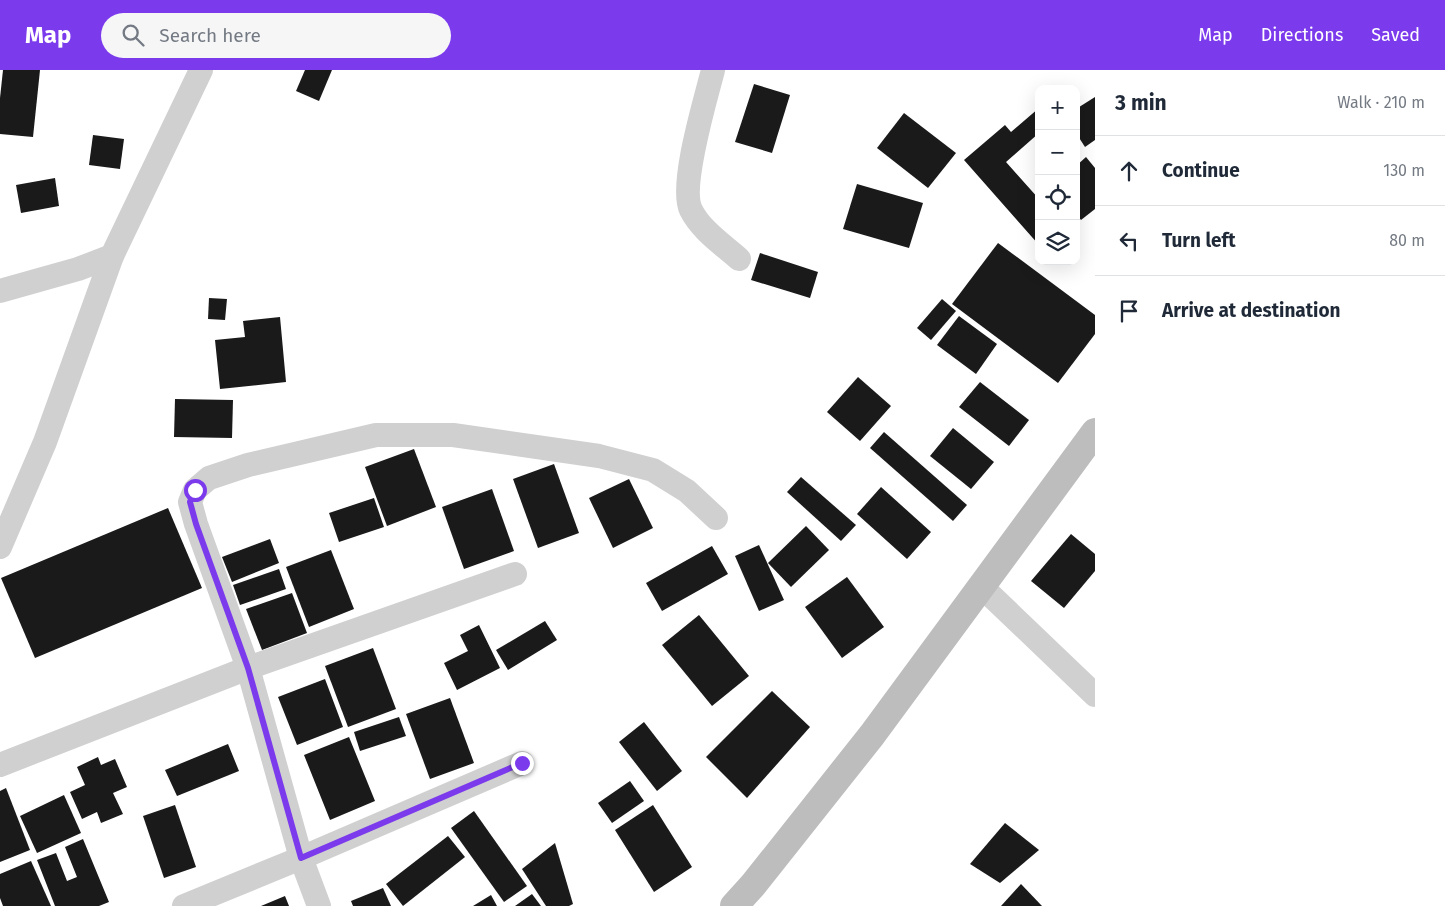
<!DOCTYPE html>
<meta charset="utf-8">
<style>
:root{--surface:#fff;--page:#f6f6f7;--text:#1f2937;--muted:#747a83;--line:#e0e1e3;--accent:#7c3aed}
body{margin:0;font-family:"Fira Sans",sans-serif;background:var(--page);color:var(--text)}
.controls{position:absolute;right:15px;top:15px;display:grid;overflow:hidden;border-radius:10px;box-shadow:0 5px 20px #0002}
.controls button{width:45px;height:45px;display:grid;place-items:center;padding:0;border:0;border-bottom:1px solid var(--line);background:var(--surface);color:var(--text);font:25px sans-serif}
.stop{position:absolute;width:15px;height:15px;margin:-11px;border:4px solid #7c3aed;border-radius:50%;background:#fff}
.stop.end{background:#7c3aed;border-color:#fff;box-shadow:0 1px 5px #0008}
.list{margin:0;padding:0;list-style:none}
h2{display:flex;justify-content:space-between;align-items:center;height:65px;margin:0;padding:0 20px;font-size:21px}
h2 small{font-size:16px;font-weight:400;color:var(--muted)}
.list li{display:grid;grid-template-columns:32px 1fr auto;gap:15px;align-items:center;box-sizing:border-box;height:70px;padding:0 20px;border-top:1px solid var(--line)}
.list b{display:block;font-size:19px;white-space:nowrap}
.list em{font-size:16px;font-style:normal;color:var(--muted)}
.icon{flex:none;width:28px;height:28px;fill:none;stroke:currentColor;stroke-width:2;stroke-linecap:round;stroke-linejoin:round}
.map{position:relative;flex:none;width:1095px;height:836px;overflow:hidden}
header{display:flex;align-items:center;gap:30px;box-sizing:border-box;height:70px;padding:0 25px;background:var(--accent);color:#fff}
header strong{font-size:24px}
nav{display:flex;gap:28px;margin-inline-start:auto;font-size:18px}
.search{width:350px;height:45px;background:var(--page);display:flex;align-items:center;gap:12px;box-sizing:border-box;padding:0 18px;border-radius:28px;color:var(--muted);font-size:19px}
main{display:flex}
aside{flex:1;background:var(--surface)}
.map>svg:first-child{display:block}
.building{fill:#1a1a1a}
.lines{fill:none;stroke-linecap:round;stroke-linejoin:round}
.street{stroke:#d0d0d0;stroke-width:24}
.secondary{stroke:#bdbdbd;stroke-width:28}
.route{stroke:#7c3aed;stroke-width:6}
</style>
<header>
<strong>Map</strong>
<div class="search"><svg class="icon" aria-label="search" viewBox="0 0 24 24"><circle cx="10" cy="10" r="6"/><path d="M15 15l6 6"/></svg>Search here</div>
<nav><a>Map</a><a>Directions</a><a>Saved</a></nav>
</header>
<main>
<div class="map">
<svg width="1095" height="836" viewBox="0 0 1095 836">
<rect width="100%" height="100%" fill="#fff"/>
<g class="building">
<path d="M3,0H40L33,67L0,64V28Z"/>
<path d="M305,0H332L319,31L296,21Z"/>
<path d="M754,14L790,25L772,83L735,72Z"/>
<path d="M1095,27V70L1085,77L1076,63V39Z"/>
<path d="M1039,38V63L1006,92L1039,129V175L964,90L1005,55L1011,62Z"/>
<path d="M904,43L956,83L928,118L877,78Z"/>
<path d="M93,65L124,69L120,99L89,95Z"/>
<path d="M1086,87L1095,98V139L1081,150L1076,144V96Z"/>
<path d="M55,108L59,136L21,143L16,115Z"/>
<path d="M857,114L923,133L909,178L843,159Z"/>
<path d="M998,173L1095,245V264L1058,313L952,234Z"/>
<path d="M760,183L818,202L810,228L751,210Z"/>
<path d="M209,228L227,229L225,250L208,249Z"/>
<path d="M942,229L956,241L931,270L917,258Z"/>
<path d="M959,246L997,274L976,304L937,275Z"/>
<path d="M280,247L286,312L220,319L215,270L245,267L243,251Z"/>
<path d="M858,307L891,336L860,371L827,342Z"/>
<path d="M980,312L1029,350L1009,376L959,337Z"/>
<path d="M175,329L233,330L232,368L174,367Z"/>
<path d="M953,358L994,392L971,419L930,386Z"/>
<path d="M884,362L967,435L953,451L870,378Z"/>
<path d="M414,379L436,437L387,456L365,397Z"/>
<path d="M554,394L579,463L538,478L513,409Z"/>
<path d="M801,407L856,455L841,471L787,422Z"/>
<path d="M629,409L653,458L613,478L589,428Z"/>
<path d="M881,417L931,462L907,489L857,444Z"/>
<path d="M492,419L514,481L464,499L442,437Z"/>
<path d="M374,428L384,457L339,472L329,443Z"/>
<path d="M168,438L202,518L35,588L1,508Z"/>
<path d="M806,456L829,480L791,517L768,493Z"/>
<path d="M1071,464L1095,484V501L1064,538L1031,511Z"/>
<path d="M270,469L279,493L232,512L222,487Z"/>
<path d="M759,475L784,530L759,541L735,486Z"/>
<path d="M712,476L728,504L662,541L646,513Z"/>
<path d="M331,480L354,539L309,557L286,497Z"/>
<path d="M279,499L286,519L240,535L233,515Z"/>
<path d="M847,507L884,557L842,588L805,537Z"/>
<path d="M292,523L307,563L262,580L246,539Z"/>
<path d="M699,545L749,606L712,636L662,575Z"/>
<path d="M545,551L557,570L508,600L496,580Z"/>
<path d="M479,555L500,598L457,620L444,593L468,581L460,565Z"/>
<path d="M373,578L396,639L348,657L325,596Z"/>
<path d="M325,609L343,657L297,675L278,627Z"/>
<path d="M772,621L810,657L747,728L706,687Z"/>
<path d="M450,628L474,693L430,709L406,644Z"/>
<path d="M399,647L406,666L360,681L354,662Z"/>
<path d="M644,652L682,701L657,721L619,672Z"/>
<path d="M349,667L375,731L330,750L304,685Z"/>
<path d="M228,674L239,701L177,726L165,700Z"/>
<path d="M98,687L101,695L115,689L127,717L113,723L123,744L101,753L97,742L82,749L70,722L85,715L77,697Z"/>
<path d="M630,711L644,731L612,753L598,733Z"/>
<path d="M6,718L30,780L0,792V721Z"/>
<path d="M64,725L81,763L37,783L20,746Z"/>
<path d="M175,735L196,797L164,808L143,746Z"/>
<path d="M653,735L692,797L654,822L615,760Z"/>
<path d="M474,741L527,816L504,832L451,758Z"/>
<path d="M1005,753L1039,780L1000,813L970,794Z"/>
<path d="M448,766L465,787L403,836L386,814Z"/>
<path d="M83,769L109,832L99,836H55L37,790L56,783L67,811L77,807L65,777Z"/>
<path d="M555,773L573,834L569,836H546L522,799Z"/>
<path d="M31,791L51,836H3L0,828V804Z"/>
<path d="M1021,814L1042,836H1001Z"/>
<path d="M383,818L391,836H353L351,831Z"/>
<path d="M532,824L541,836H515Z"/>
<path d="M491,825L497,836H473Z"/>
<path d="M285,826L289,836H261Z"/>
</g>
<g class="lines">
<g class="street">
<path d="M713,0C706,28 679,116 691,140C701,160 722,174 739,189"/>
<path d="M0,221L78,199L112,186L201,0"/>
<path d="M0,477L45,372L112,186"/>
<path d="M982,517L1095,625"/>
<path d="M0,695L248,598L515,504"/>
<path d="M184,836L301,788L522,693"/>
<path d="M319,836L301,788L248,598L196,454L190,432L195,420L209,408L248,395L376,365H453L599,386L653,400L687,421L716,448"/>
</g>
<path class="secondary" d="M734,836L753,815L872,665L1095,362"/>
</g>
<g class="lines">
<path class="route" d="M195,420L190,432L196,454L248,598L301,788L522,693"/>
</g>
</svg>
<div class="controls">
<button>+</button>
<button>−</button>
<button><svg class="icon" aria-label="locate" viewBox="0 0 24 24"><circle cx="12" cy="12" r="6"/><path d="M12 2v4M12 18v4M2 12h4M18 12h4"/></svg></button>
<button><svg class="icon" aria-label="layers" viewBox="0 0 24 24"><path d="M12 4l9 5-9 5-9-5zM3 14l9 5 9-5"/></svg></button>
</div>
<div class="stop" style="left:195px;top:420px"></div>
<div class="stop end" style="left:522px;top:693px"></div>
</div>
<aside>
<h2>3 min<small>Walk · 210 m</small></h2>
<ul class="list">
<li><svg class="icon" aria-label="ahead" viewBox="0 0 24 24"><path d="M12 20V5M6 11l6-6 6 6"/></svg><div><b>Continue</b></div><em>130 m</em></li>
<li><svg class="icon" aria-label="left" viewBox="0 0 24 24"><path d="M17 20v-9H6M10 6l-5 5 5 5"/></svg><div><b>Turn left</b></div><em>80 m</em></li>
<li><svg class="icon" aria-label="arrive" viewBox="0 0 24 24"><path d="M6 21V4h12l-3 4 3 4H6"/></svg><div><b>Arrive at destination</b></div></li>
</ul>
</aside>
</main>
